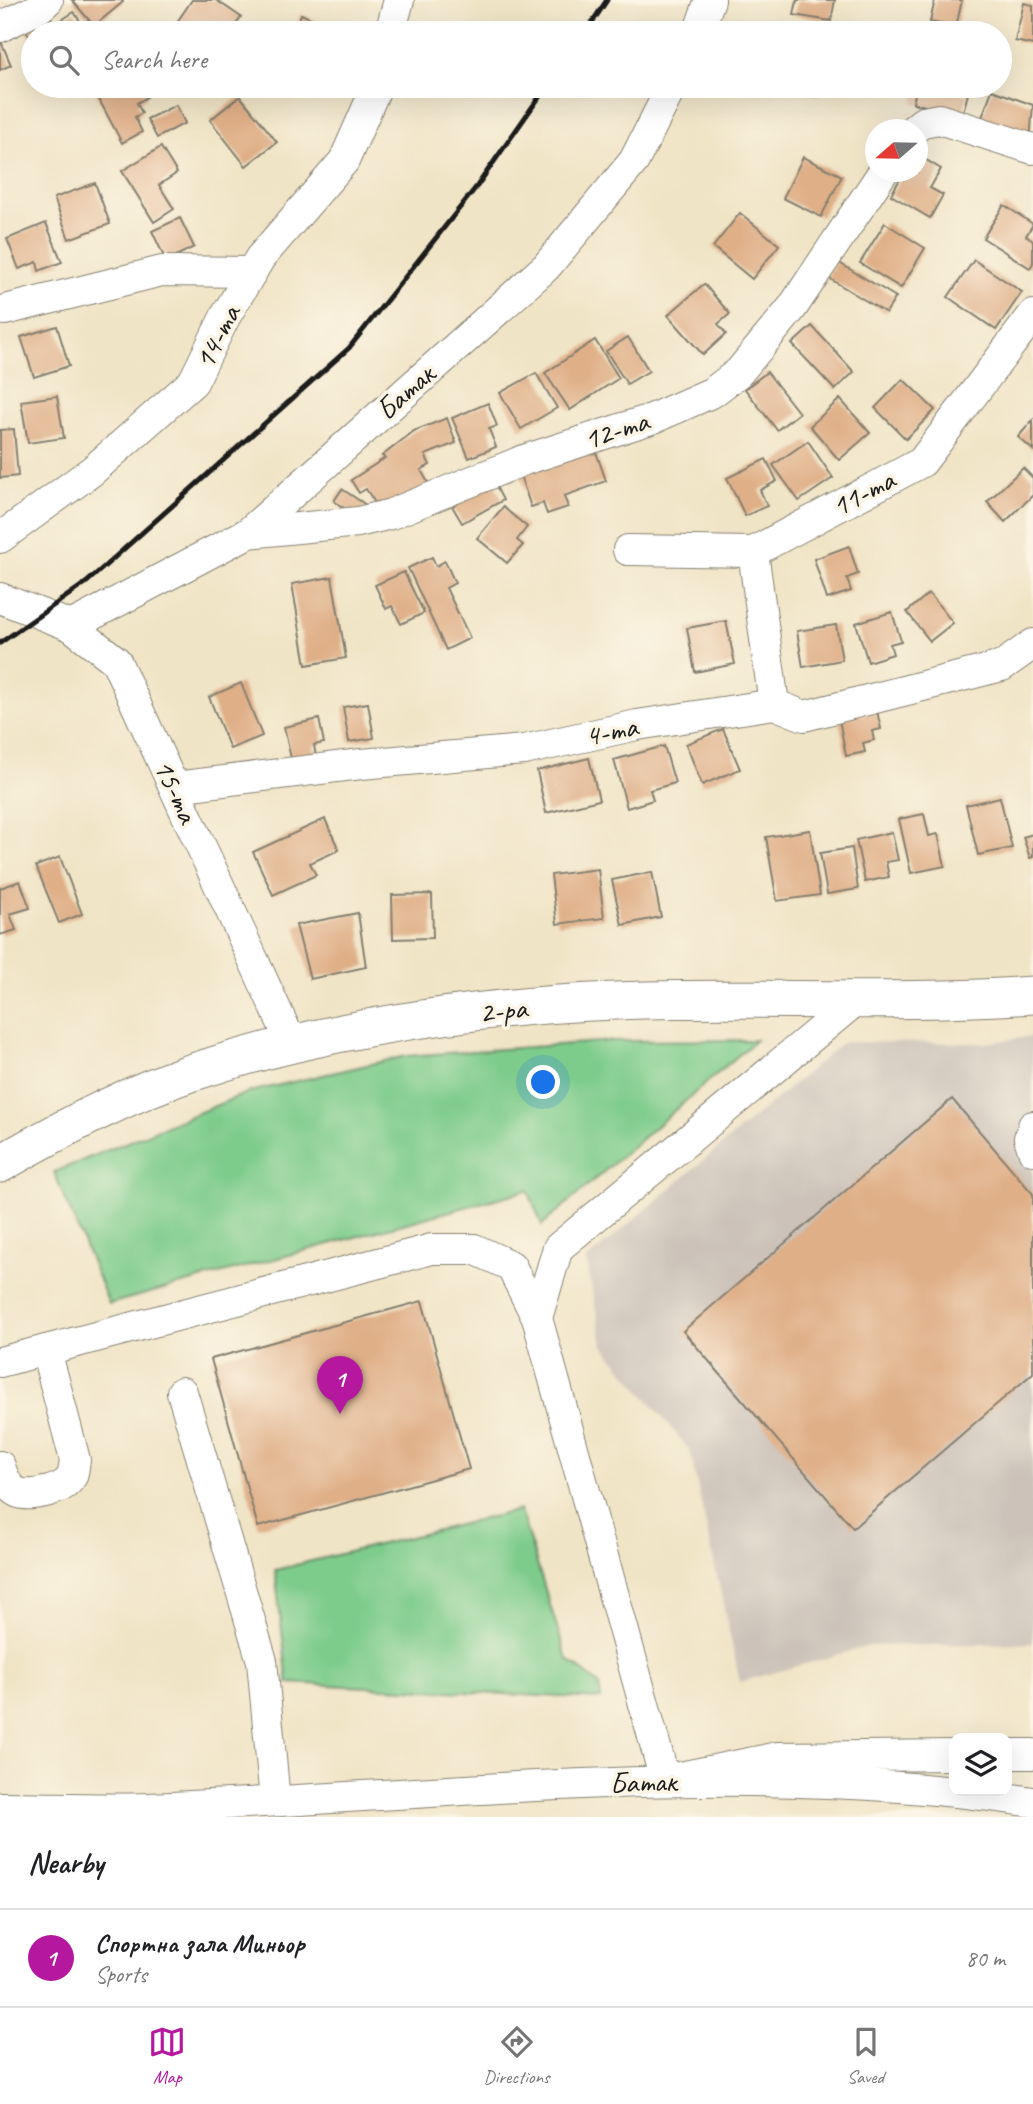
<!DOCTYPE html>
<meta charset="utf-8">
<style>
:root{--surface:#fff;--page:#f2f2f2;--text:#202124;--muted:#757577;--line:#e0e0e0;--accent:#b5179e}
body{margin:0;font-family:Caveat,sans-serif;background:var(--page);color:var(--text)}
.controls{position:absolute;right:21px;bottom:21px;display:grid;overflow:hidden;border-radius:14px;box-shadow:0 7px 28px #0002}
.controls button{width:63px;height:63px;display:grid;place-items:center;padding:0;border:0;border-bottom:2px solid var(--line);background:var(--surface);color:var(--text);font:35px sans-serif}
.compass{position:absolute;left:865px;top:119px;width:63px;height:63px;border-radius:50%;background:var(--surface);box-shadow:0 7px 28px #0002;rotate:250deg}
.you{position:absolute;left:544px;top:1083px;width:24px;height:24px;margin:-18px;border:5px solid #fff;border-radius:50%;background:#1a73e8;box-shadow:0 0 0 10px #1a73e833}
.badge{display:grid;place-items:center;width:46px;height:46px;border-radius:50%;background:var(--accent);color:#fff;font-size:23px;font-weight:700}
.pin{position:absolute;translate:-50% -58px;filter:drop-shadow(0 2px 4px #0008)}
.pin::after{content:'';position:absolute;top:37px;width:24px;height:21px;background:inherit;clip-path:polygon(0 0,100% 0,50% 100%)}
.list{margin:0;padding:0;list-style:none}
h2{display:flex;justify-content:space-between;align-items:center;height:91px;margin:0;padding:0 28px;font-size:30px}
h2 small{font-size:23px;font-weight:400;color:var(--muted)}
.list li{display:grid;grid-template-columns:46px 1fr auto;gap:21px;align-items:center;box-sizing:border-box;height:98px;padding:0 28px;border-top:2px solid var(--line)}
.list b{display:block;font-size:26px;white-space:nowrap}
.list p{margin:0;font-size:23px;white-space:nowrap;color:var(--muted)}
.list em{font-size:23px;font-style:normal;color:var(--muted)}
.icon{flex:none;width:38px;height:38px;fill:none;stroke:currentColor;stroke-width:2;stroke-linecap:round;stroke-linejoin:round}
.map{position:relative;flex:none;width:1033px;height:1817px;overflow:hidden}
.search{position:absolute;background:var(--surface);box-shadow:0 7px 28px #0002;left:21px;right:21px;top:21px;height:77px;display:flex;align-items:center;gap:18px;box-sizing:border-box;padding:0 24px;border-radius:38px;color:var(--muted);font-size:26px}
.sheet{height:189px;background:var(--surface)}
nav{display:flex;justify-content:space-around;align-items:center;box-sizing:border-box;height:98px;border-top:2px solid var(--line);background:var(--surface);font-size:19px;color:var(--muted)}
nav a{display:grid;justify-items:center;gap:4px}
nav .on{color:var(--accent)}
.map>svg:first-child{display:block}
.industrial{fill:#ccc2b9}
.green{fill:#7ecc8c;stroke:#4d7454;stroke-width:2}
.building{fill:#dfaf87}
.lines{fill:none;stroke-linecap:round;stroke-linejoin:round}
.minor-casing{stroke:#868071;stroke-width:32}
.major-casing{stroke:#868071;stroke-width:39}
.minor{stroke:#fff;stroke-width:30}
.major{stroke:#fff;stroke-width:37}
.rail{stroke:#1c1c1c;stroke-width:5}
.labels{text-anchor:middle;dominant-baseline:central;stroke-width:7;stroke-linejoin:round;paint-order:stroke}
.street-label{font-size:30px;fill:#1c1c1c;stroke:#fcf5e5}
</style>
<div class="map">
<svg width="1033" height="1817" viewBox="0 0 1033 1817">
<rect width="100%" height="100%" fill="#fcf5e5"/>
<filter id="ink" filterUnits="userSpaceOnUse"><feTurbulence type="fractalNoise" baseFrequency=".0143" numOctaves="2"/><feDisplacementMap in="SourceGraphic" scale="14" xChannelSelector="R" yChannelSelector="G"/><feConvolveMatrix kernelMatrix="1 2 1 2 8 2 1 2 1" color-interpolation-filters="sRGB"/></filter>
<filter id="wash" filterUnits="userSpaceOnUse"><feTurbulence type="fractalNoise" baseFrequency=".00686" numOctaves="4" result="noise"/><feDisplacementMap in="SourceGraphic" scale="28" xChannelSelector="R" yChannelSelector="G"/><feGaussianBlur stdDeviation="1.57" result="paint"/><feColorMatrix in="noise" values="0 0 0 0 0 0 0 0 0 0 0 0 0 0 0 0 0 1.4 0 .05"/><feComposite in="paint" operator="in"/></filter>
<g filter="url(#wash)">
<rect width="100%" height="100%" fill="#f0e4c6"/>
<path class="industrial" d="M1033,1036V1643L869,1646L740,1682L690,1451L603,1345L586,1260L843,1042L986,1043Z"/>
<g class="green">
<path d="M756,1040L542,1225L528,1190L109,1304L54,1172L249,1092L406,1056L613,1041Z"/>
<path d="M520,1510L567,1659L599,1684L601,1699L288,1683L275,1570Z"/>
</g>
<g id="blocks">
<g class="building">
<path d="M72,0H121L123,2L94,26Z"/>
<path d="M192,0H216L241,17L230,33H187L175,25Z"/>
<path d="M797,0H835L831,21L794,15Z"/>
<path d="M935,0H962L956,27L930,22Z"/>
<path d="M1024,3L1033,5V45L1015,41Z"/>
<path d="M46,11L55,24L74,12L88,33H33V42L23,26Z"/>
<path d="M301,14L331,27L328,33H293Z"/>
<path d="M407,24L436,32V33H404Z"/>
<path d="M0,39L11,65L0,70Z"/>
<path d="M102,86H141L147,97L137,103L142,113L135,117L142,132L122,143L94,90Z"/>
<path d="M783,86H820L819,95L783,90Z"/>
<path d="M917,86H935L968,94L962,115L913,103Z"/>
<path d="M992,90L1033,105L1030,141L980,123Z"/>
<path d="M240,96L277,142L246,166L210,120Z"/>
<path d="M176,105L185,123L157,138L147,119Z"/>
<path d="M161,147L177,173L159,185L174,209L154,222L122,171Z"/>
<path d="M918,155L941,169L930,188L943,195L930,218L891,195L904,172H918Z"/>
<path d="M803,157L842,176L821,217L783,198Z"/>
<path d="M95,183L110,224L69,239L54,198Z"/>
<path d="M1004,205L1033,224L1026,236L1033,240V263L1030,268L983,238Z"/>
<path d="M740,213L779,245L752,279L713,247Z"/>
<path d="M180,218L194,247L166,261L152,231Z"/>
<path d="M46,223L62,262L39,271L37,262L19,269L7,239Z"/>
<path d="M885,223L925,248L901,288L860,263Z"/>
<path d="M974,260L1022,292L996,330L948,297Z"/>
<path d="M836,261L896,297L886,313L827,277Z"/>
<path d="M704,284L730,314L718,324L726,334L703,355L668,315Z"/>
<path d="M57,326L69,366L34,377L21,337Z"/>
<path d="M812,326L854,372L835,390L792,344Z"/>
<path d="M628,337L649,371L627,384L606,351Z"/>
<path d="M595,340L619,378L570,410L545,373Z"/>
<path d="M767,372L799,413L777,430L745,389Z"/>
<path d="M536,373L557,408L521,429L500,393Z"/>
<path d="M903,379L935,410L906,439L875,408Z"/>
<path d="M57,396L64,438L28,443L21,401Z"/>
<path d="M840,399L870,433L839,460L810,426Z"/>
<path d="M488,403L497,426L489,429L496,447L469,458L452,418Z"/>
<path d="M447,418L456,443L425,455L430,465L421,470L433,492L381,512L366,489L359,493L351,480L385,458L382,456L414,431Z"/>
<path d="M1033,420V450L1018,437Z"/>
<path d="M14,429L18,476L0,478V430Z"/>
<path d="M808,441L833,478L799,501L773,465Z"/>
<path d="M595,449L606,481L564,496L568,507L547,514L543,503L531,507L520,475Z"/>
<path d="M766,459L777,481L760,490L767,506L745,516L727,478Z"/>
<path d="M1023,468L1033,478V495L1005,522L987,502Z"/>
<path d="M494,483L503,500L462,523L452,506Z"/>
<path d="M342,489L366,505L357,517L334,501Z"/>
<path d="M503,507L527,527L517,540L523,545L507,563L477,538Z"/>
<path d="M849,546L858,574L847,578L851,591L827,599L814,559Z"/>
<path d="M432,557L436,566L445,561L455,583L446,588L470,638L446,650L408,568Z"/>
<path d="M404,572L424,613L401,624L392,606L386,609L375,585Z"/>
<path d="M332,577L346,658L306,665L292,584Z"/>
<path d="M929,593L953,623L930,641L907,612Z"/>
<path d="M892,612L901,641L890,644L893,654L868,662L856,623Z"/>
<path d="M726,621L735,664L695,672L687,628Z"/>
<path d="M836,625L842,660L803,667L797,631Z"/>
<path d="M241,683L262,736L230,749L209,697Z"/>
<path d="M368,703L374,738L349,742L343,707Z"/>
<path d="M877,711L881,729L872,731L874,740L863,743L865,752L846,756L839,719Z"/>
<path d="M319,719L324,743L314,745L316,757L292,763L284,727Z"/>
<path d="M723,729L740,769L702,785L686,744Z"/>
<path d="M664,746L675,783L650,790L653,800L627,808L614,760Z"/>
<path d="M589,758L599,800L546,813L537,771Z"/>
<path d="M1000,797L1012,848L978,855L966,805Z"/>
<path d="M924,814L929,836L938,834L945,866L911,873L899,819Z"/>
<path d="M325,819L339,850L310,863L316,875L273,895L253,852Z"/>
<path d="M810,830L820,895L777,901L766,837Z"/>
<path d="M892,832L898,860L886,862L889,877L865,882L856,840Z"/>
<path d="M1033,834V857L1030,858L1023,837Z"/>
<path d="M852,848L858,889L827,894L820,853Z"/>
<path d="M60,857L82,914L59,923L36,866Z"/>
<path d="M598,869L604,918L557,924L551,875Z"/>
<path d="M652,872L661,917L622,925L612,880Z"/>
<path d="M20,881L30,908L10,914L16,930L0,935V888Z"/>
<path d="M432,894L433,938L393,939L392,895Z"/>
<path d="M358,913L366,967L310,979L296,925Z"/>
<path d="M952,1099L1033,1194V1373L853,1528L683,1331Z"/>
<path d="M422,1301L469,1469L258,1527L211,1359Z"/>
</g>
</g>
</g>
<g filter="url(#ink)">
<use href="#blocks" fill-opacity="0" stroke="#868071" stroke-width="2"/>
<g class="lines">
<g class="minor-casing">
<g id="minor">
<path d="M0,27L39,8L48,0"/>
<path d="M390,33L399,0"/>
<path d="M698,33L710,0"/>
<path d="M913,130L923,122L939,119L1033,149"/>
<path d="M5,310L162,271L252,272"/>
<path d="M248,533L358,522L391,514L524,460L654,418L713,392L739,372L792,308L883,172"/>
<path d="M0,538L92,471L193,382L225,317L260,258L344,161L377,86"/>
<path d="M628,550L753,552L922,462L1033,315"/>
<path d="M753,552L774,704"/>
<path d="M0,598L71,626L116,661L291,1042"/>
<path d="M71,626L248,533L546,267L634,161L672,86"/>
<path d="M175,787L361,764L524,750L637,725L774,704L804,716L1002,666L1033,644"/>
<path d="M854,1002L558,1248L537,1318L665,1780L778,1757L954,1755"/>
<path d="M1033,1126L1029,1138L1033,1150"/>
<path d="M0,1362L432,1249H474L511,1266L537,1318"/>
<path d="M182,1392L262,1661L275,1801"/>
<path d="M0,1466C9,1496 21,1498 49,1491C59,1488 67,1485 72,1476C74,1471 74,1465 75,1460L46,1350"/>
<path d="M1007,1754H1033"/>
<path d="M0,1807C49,1807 99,1810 148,1808C443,1796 739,1757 1033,1802"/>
</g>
</g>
<g class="major-casing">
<path id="major" d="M0,1164C59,1130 123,1096 187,1074C304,1035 436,1013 559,1004C717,993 875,1006 1033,995"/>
</g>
<use href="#minor" class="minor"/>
<use href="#major" class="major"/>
<g class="rail">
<path d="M585,33L607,0"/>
<path d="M0,643L87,582L349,348L477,186L547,86"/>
</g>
</g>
</g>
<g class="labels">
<g class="street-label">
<text transform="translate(217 337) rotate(-63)">14-та</text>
<text transform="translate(405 392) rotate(-42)">Батак</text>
<text transform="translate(616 430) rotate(-18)">12-та</text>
<text transform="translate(863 493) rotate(-28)">11-та</text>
<text transform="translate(611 731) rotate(-12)">4-та</text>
<text transform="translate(176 791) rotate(65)">15-та</text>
<text transform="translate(503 1010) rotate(-6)">2-ра</text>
<text transform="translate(643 1782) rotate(-2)">Батак</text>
</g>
</g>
</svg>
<div class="controls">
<button><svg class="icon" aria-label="layers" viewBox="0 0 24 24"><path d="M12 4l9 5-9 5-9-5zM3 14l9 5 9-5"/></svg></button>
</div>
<svg class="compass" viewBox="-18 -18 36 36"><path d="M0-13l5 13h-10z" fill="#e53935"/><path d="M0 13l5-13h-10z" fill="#757577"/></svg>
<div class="you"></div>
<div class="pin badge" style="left:340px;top:1414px">1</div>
<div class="search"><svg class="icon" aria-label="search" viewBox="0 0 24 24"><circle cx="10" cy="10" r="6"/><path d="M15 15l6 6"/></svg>Search here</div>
</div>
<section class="sheet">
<h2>Nearby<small></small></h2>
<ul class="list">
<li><span class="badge">1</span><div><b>Спортна зала Миньор</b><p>Sports</p></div><em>80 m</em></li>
</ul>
</section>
<nav>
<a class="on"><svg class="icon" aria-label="map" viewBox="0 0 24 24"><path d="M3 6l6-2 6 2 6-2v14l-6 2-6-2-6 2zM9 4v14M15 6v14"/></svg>Map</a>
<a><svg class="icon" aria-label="directions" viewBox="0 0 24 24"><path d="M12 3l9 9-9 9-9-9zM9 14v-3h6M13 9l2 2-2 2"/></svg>Directions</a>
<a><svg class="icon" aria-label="saved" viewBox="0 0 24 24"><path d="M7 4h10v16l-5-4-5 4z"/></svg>Saved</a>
</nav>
